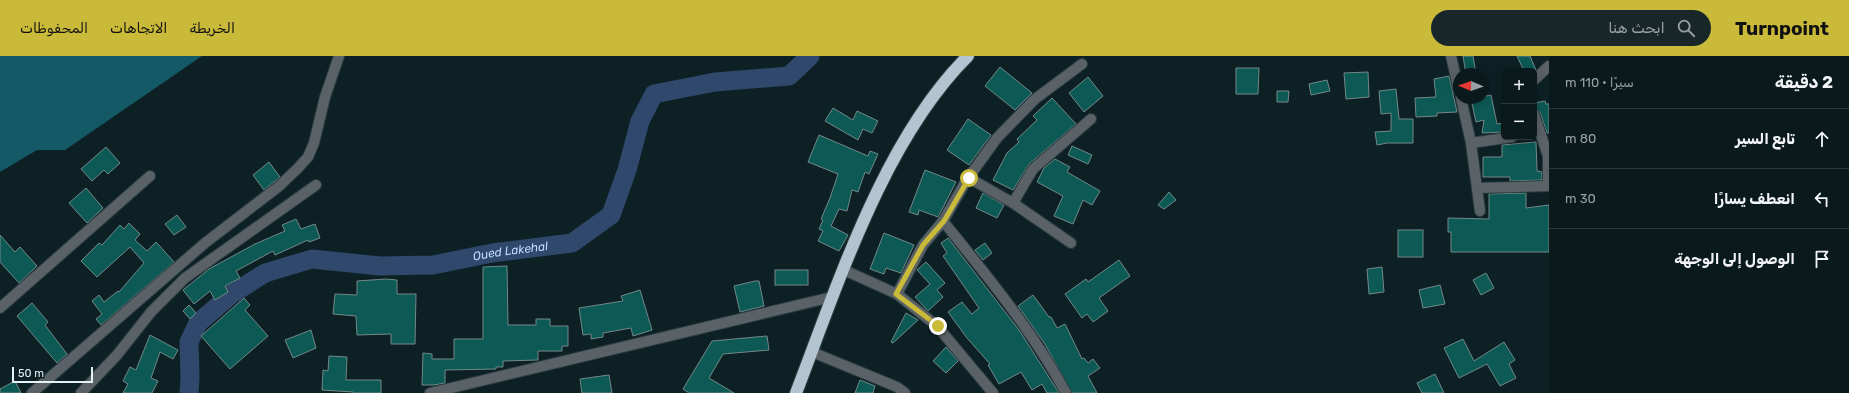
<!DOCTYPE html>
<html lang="ar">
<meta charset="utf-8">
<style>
:root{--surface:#0a191c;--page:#182629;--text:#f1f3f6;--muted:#99a0a3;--line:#2a383b;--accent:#caba3a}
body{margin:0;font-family:Rubik,"Noto Sans Arabic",sans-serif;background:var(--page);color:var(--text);direction:rtl}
.controls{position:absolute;right:12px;top:12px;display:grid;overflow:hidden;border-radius:6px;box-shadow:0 2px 10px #0003}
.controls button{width:36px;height:36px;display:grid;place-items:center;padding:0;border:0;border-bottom:1px solid var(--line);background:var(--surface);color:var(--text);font:20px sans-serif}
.compass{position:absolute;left:1453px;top:12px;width:36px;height:36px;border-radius:50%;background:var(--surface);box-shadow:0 2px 10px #0003;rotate:272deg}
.scale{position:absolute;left:12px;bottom:10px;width:81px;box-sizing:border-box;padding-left:4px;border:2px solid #e5f1f4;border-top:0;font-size:11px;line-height:14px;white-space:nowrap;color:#e5f1f4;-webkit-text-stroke:3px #0d2125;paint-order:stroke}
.stop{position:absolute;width:12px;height:12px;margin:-9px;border:3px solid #caba3a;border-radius:50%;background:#fff}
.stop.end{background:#caba3a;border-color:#fff;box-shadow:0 1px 4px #0008}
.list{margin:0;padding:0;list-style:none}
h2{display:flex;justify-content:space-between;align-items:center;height:52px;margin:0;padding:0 16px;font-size:17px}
h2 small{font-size:13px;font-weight:400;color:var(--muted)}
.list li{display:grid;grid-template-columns:26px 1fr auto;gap:12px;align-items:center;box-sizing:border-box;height:60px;padding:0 16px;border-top:1px solid var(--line)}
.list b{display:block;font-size:15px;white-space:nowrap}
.list em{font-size:13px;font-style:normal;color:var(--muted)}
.icon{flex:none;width:22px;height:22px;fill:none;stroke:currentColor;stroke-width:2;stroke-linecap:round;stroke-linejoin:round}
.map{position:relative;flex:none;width:1549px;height:337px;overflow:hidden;direction:ltr}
header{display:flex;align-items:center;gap:24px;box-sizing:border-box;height:56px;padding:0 20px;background:var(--accent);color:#111}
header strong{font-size:19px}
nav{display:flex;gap:22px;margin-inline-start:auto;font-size:14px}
.search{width:280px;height:36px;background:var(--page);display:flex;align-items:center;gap:10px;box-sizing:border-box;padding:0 14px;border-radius:22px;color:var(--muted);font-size:15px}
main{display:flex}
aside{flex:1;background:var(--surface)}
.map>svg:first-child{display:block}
.forest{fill:#145966}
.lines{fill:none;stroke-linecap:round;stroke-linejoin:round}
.river{stroke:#30486c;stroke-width:19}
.building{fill:#0c5956;stroke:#728988}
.street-casing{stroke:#2b3e42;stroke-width:12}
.highway-casing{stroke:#2b3e42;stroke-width:14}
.street{stroke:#5b6267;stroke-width:10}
.highway{stroke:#b1c4d0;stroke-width:12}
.route{stroke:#caba3a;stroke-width:5}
.labels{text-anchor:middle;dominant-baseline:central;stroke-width:4;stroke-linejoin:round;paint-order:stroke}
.water-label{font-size:12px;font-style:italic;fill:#c0d9ff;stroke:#0d2125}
</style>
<header>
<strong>Turnpoint</strong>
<div class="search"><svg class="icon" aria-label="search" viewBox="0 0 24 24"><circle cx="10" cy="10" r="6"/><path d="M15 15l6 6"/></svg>ابحث هنا</div>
<nav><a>الخريطة</a><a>الاتجاهات</a><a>المحفوظات</a></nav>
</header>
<main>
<aside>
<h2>2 دقيقة<small>سيرًا · 110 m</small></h2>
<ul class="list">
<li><svg class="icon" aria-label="ahead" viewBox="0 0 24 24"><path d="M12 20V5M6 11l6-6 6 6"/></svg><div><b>تابع السير</b></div><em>80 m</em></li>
<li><svg class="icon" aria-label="left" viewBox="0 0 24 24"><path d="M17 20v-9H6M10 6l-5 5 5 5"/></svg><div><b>انعطف يسارًا</b></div><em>30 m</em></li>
<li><svg class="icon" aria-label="arrive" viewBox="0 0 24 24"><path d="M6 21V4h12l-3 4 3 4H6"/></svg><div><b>الوصول إلى الوجهة</b></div></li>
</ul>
</aside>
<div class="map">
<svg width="1549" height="337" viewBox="0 0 1549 337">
<rect width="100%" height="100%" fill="#0d2125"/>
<path class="forest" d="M0,0H202L65,94H37L0,116Z"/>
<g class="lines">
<path class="river" id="s1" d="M189,337L190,322L189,286L198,267L232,238L265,217L312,203L380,210L433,209L492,197L572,187L611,159L627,114L640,65L654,38L715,26L789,20L810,0"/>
</g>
<g class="building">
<path d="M1463,0H1473L1476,18H1466Z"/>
<path d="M1517,0H1530L1536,14L1524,15Z"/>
<path d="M1000,11L1032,37L1015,54L985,30Z"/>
<path d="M1236,12H1259L1258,38H1236Z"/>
<path d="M1368,16L1369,41L1346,43L1344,17Z"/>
<path d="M1449,20L1457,56L1437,57V60L1416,61L1415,42L1436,41L1434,23Z"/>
<path d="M1088,21L1103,40L1084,56L1069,37Z"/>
<path d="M1327,24L1330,35L1311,39L1309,28Z"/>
<path d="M1396,33L1399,63H1413V87H1387L1377,89L1375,76L1391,75V57L1381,58L1379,35Z"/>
<path d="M1277,35H1289L1288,46H1277Z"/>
<path d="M1491,39L1497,68L1504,67V76L1482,77L1484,64L1476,66L1471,43Z"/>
<path d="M1052,42L1076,68L1029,108L1013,134L993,124L1007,97L1019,86L1017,83L1037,64L1033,60Z"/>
<path d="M1545,45L1546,48H1549V77H1547L1540,56L1534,52V47Z"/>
<path d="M833,52L853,64L857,55L878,65L872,77L863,73L858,84L825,65Z"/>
<path d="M968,63L991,79L969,109L947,94Z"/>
<path d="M819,79L868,100L870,95L878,98L869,118L865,116L858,136L852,134L847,155L839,153L831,170L848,179L839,195L818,185L823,175L819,173L823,164L821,163L830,142L838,118L808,106Z"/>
<path d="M1536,86L1537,115L1542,116V124L1510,125V121H1483V101H1502V89Z"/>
<path d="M1072,90L1092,99L1088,108L1068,99Z"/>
<path d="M106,91L120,107L108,118L104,114L92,125L81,113Z"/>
<path d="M1055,103L1070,111L1067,116L1100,135L1092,149L1083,144L1073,168L1054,160L1063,140L1037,126L1044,112Z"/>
<path d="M269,106L280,121L264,134L253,119Z"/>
<path d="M925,114L956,126L938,161L919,154L918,159L909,156Z"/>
<path d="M86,132L103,152L87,167L69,147Z"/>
<path d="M1169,136L1176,144L1164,153L1158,149Z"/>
<path d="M983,137L1004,149L997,162L976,152Z"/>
<path d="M1526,137V152L1549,149V196H1451V176H1448V162L1489,163V138Z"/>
<path d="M177,159L186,171L174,179L165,168Z"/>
<path d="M296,163L301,173L315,168L320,182L309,186L308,184L275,199L273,195L236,215L240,222L225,230L228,236L215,244L210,235L194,248L183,234L209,213L255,188L285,175L282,169Z"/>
<path d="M129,167L140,178L135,184L147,195L156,186L174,206L101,269L96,263L102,258L92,245L99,239L104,246L118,235L119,236L144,207L130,191L97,221L81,205L99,187L102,189L120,169L124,173Z"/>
<rect x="1398" y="174" width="25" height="27"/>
<path d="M884,177L914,189L901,217L886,212L884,218L870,213Z"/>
<path d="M0,179L15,196L20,191L37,210L19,227L0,206Z"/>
<path d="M948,182L1019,274L1059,337H1047L1042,328L1032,334L1021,316L999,328L988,309L990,308L967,282L948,256L962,246L972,258L979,252L943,200L947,197L941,187Z"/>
<path d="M985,187L992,197L983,204L975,194Z"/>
<path d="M1119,204L1130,220L1099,242L1108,255L1093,266L1087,258L1082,262L1065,238L1086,223L1088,226Z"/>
<path d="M926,206L945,227L937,234L943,241L928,255L915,241L930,228L917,214Z"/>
<path d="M507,210L508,269H536V263H550V270H568V290H562V295H538V304L503,305V311H496V313L445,314V327L434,329H422L423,297L432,298V303H454V283H483V211Z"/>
<path d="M1382,211L1384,236L1369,238L1367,213Z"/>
<rect x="775" y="214" width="33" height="15"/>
<path d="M1486,217L1494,232L1481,239L1473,224Z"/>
<path d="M386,223L397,224V238H416L415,288H391V278L357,279L356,260L333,258L335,238L357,239V225Z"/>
<path d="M755,225H759L764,250L740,256L734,230Z"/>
<path d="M1440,229L1445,248L1423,252L1419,234Z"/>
<path d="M640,234L652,274L633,280L631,272L603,277V281L591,283V278L583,279L579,252L623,245L621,240Z"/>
<path d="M1033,239L1049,261H1051L1057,272L1065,268L1082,303L1084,302L1088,307L1093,303L1100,312L1088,320L1097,337H1072L1045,288L1018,250Z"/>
<path d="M244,242L250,249L245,254L268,280L230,313L201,280Z"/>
<path d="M32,247L48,266L45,269L67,298L57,307L17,260Z"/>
<path d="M189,249L196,257L190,263L183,255Z"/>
<path d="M906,257L918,264L893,287L891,286Z"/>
<path d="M311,274L316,292L293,302L285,284Z"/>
<path d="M150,279L178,294L173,303L160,296L151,322L158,325L152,337H123L128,328L123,325L130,311L136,314Z"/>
<path d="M767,280L769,294L723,298L709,322L734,337H689L683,333L712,285Z"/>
<path d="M1463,283L1474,305L1504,286L1515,304L1509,308L1516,322L1500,330L1487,308L1459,322L1444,292Z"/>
<path d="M946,291L958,305L946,317L933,305Z"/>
<path d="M329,300L347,301L346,324H381V337H353V336L322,334L323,314L328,315Z"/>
<path d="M1435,318L1444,337H1422L1417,327Z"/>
<path d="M609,319L612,337H582L580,323Z"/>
<path d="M860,324L875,330L873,337H855Z"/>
<path d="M15,325L21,337H0V333Z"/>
</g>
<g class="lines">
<g class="street-casing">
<g id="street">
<path d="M1451,0L1459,35"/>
<path d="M1534,24L1549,10"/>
<path d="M1461,42L1471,87L1480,155"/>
<path d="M1534,58L1548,100V130"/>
<path d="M1471,87L1512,81"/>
<path d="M969,122L1013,147L1071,187"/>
<path d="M1477,132L1549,130"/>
<path d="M1013,147L1033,113L1091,63"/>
<path d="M943,165C987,220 1033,275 1066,337"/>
<path d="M844,214L897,238L937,270L993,337"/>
<path d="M897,238L923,189L943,165L966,125L997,82L1035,43L1082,8"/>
<path d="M0,252L150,120"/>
<path d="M812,296L897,331L905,337"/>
<path d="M32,337L205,187L278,131L298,112L308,101L314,87L325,41L339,0"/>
<path d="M81,337L117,299L151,256L185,222L316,129"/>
<path d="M430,337L832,241"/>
</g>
</g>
<g class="highway-casing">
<path id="highway" d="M796,337C838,228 884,83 968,0"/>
</g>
<use href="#street" class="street"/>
<use href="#highway" class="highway"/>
</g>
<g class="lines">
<path class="route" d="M938,270L896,238L923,189L944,165L969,122"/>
</g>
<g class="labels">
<g class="water-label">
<text stroke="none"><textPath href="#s1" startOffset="405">Oued Lakehal</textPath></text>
</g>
</g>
</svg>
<div class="controls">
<button>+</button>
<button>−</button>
</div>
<svg class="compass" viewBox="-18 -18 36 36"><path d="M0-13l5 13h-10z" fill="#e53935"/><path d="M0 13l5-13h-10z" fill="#99a0a3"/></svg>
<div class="scale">50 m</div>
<div class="stop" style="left:969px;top:122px"></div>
<div class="stop end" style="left:938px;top:270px"></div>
</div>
</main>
